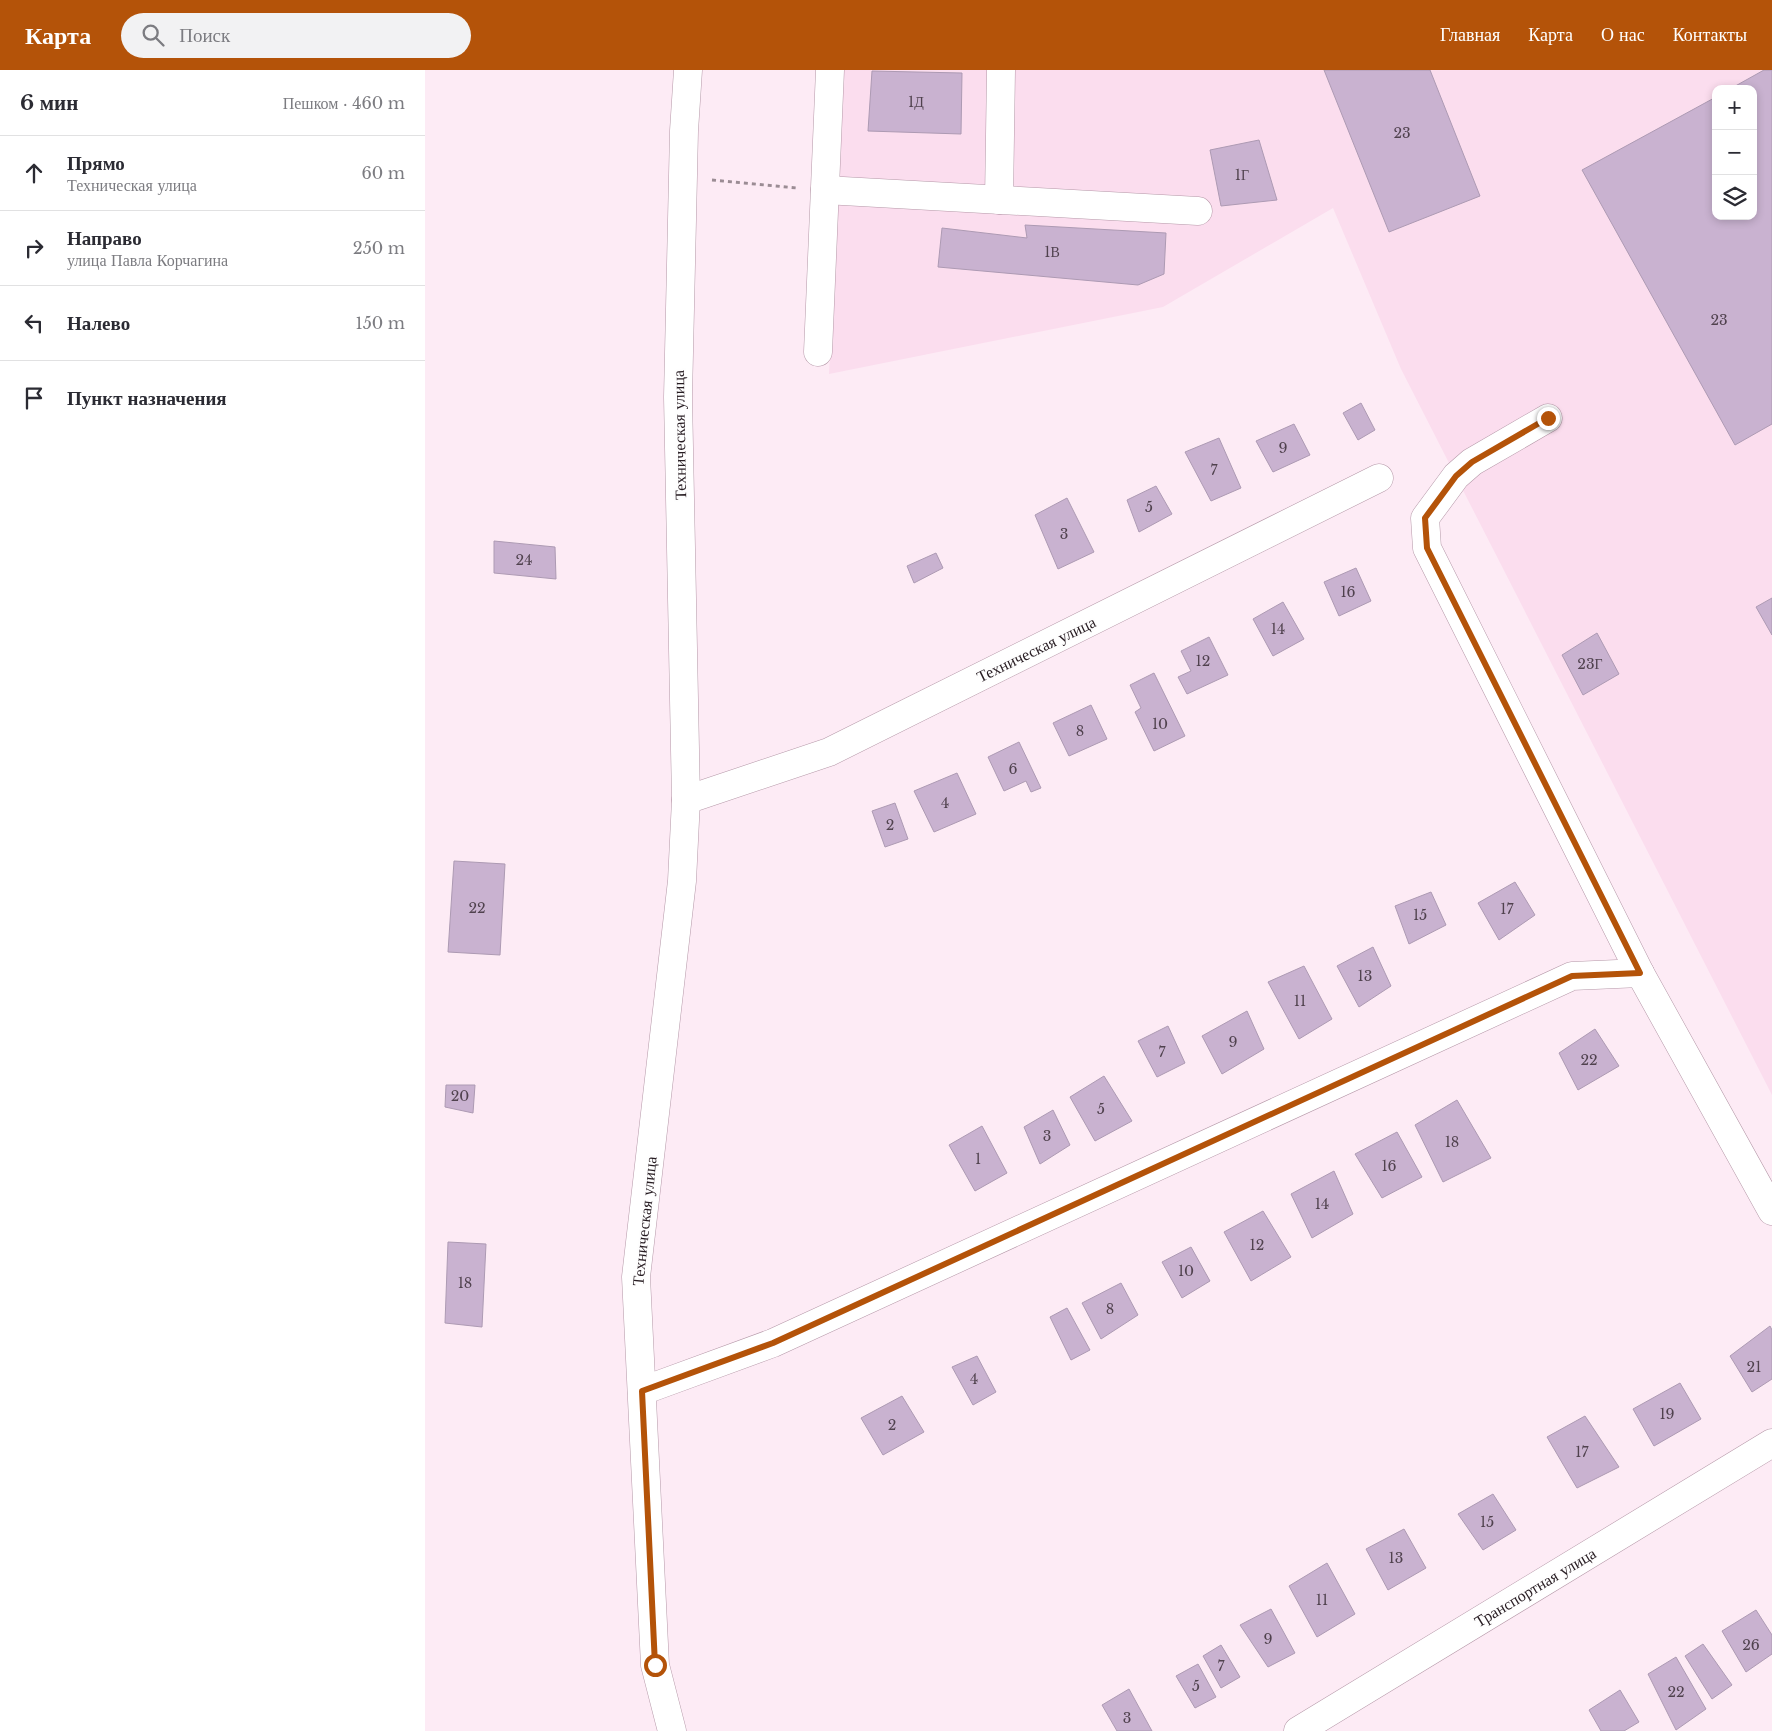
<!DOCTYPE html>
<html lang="ru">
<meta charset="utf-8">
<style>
:root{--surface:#fff;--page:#f2f2f3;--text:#2b2b33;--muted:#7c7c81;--line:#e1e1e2;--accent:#b45309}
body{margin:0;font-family:"Libre Baskerville",serif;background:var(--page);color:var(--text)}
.controls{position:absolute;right:15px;top:15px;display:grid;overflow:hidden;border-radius:10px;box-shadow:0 2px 8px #0003}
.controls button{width:45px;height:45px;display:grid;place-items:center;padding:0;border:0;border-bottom:1px solid var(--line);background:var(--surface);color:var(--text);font:25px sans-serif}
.stop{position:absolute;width:15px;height:15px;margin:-11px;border:4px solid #b45309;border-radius:50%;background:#fff}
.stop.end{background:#b45309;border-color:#fff;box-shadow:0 1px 5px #0008}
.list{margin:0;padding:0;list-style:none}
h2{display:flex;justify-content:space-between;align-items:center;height:65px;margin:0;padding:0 20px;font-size:21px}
h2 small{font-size:16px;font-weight:400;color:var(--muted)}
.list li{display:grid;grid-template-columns:32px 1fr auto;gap:15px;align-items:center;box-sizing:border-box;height:75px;padding:0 20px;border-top:1px solid var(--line)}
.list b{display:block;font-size:19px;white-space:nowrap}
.list p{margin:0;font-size:16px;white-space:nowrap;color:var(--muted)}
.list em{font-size:16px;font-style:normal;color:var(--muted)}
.icon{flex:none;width:28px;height:28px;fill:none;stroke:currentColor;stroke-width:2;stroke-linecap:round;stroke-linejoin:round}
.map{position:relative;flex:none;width:1347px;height:1661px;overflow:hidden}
header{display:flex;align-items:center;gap:30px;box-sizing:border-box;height:70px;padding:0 25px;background:var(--accent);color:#fff}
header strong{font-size:24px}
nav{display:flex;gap:28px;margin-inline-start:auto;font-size:18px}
.search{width:350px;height:45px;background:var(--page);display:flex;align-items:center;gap:12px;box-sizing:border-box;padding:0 18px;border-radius:28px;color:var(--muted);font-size:19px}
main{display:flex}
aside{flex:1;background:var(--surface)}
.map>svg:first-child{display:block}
.built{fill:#fbddee;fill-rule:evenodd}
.building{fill:#c9b2d0;stroke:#ad9ab3}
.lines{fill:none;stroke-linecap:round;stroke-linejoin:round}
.minor-casing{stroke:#b598a8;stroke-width:29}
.major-casing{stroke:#b598a8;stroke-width:29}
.path{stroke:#9b8c94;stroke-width:3;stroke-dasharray:4 4;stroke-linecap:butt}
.minor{stroke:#fff;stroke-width:28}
.major{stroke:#fff;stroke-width:28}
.route{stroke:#b45309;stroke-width:6}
.labels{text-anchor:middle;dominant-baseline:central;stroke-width:4.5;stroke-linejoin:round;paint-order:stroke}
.number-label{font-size:14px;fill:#50424e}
.street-label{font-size:16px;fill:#271c22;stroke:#fefefe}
</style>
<header>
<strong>Карта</strong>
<div class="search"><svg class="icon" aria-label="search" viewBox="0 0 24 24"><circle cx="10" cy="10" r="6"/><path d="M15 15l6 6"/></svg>Поиск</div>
<nav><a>Главная</a><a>Карта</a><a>О нас</a><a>Контакты</a></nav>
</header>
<main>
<aside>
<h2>6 мин<small>Пешком · 460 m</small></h2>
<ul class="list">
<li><svg class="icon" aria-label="ahead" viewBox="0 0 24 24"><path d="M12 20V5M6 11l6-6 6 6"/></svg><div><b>Прямо</b><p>Техническая улица</p></div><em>60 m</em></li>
<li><svg class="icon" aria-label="right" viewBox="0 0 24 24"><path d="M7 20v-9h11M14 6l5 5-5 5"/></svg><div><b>Направо</b><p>улица Павла Корчагина</p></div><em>250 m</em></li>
<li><svg class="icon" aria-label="left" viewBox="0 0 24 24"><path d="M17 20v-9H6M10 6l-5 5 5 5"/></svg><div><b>Налево</b></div><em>150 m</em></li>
<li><svg class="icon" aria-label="arrive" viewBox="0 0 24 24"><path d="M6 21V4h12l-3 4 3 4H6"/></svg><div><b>Пункт назначения</b></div></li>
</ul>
</aside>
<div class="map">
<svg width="1347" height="1661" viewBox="0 0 1347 1661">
<rect width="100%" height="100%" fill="#fdebf5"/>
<path class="built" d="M419,0H1347V1025L976,299L908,138L738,237L404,304ZM1291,19H1328V146H1291Z"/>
<g class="building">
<path d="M899,0H1005L1055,126L964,162Z"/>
<path d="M1339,0H1347V354L1310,375L1157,100L1291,27V146H1328V19H1305Z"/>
<path d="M447,1L537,3L536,64L443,61Z"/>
<path d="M834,70L852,130L796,136L785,80Z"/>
<path d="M600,155L741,163L739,204L713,215L513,197L517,158L602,168Z"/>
<path d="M936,333L950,360L933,370L918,343Z"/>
<path d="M869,354L885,385L848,402L831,371Z"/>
<path d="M794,368L816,418L786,431L760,382Z"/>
<path d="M731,416L747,444L714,462L702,430Z"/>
<path d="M642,428L669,482L633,499L610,445Z"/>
<path d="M69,471L130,477L131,509L69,503Z"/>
<path d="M511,483L518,498L489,513L482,496Z"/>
<path d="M931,498L946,531L914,546L899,512Z"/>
<path d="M1347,528V565L1331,537Z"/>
<path d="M858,532L879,569L848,586L828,549Z"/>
<path d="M1172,563L1194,604L1158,625L1137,585Z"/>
<path d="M784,567L803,605L762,624L753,607L766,601L756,581Z"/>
<path d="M729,603L760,666L729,681L710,642L716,638L705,615Z"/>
<path d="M666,635L682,669L644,686L628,653Z"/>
<path d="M594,672L616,718L606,722L601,711L579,721L563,687Z"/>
<path d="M532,703L551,744L509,762L489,721Z"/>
<path d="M470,733L483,769L460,777L447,741Z"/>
<path d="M29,791L80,794L75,885L23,882Z"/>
<path d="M1090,812L1110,845L1074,870L1053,833Z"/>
<path d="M1006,822L1021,855L984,874L970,836Z"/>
<path d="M948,877L966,916L934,937L912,896Z"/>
<path d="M879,896L907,949L874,969L843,912Z"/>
<path d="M822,941L839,979L797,1004L777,966Z"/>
<path d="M743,956L760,993L732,1007L713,971Z"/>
<path d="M1170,959L1194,996L1153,1020L1134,983Z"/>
<path d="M679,1006L707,1051L670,1071L645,1027Z"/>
<path d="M21,1015H50L48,1043L20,1037Z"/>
<path d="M1032,1030L1066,1088L1018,1112L990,1055Z"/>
<path d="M628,1040L645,1075L615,1094L599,1057Z"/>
<path d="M557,1056L582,1103L550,1121L524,1075Z"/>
<path d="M972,1062L997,1107L957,1128L930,1084Z"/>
<path d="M909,1101L928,1144L887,1168L866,1124Z"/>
<path d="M838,1141L866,1187L826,1211L799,1162Z"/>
<path d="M23,1172L61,1174L57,1257L20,1253Z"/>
<path d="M766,1177L785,1211L757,1228L737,1192Z"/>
<path d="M696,1213L713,1245L676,1269L657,1233Z"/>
<path d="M642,1238L665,1280L646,1290L625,1247Z"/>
<path d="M1345,1256L1347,1260V1309L1327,1322L1305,1286Z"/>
<path d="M552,1286L571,1322L548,1335L527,1297Z"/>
<path d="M1255,1313L1276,1349L1229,1376L1208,1339Z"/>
<path d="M477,1326L499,1362L458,1385L436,1348Z"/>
<path d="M1160,1346L1194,1397L1152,1418L1122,1367Z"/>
<path d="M1068,1424L1091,1460L1058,1480L1033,1444Z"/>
<path d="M979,1459L1001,1498L963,1520L941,1479Z"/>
<path d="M902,1493L930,1544L892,1567L864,1516Z"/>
<path d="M846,1539L870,1583L843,1597L815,1555Z"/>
<path d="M1331,1540L1347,1565V1584L1321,1602L1297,1561Z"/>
<path d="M1278,1574L1307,1615L1287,1629L1260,1586Z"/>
<path d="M796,1575L815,1607L796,1618L778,1586Z"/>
<path d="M1251,1587L1281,1639L1251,1660L1223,1604Z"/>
<path d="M773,1594L791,1627L770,1638L751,1606Z"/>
<path d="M704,1619L727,1661H692L677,1635Z"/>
<path d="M1195,1620L1214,1652L1199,1661H1176L1164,1640Z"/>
</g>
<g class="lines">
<g class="minor-casing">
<g id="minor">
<path d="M400,120L773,141"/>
<path d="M574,130L576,0"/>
<path d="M393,282L405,0"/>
<path d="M1123,348L1047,392L1031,406L1000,448L1002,478L1215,903L1347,1141"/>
<path d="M261,730L404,682L954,408"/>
<path d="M217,1321L348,1273L1147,906L1215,903"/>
<path d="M873,1661L1347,1373"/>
</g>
</g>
<g class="major-casing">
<path id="major" d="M247,1661L230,1595L211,1207L257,811L261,730L253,327L259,61L263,0"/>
</g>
<path class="path" d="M287,110L372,118"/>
<use href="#minor" class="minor"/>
<use href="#major" class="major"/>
</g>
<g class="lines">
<path class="route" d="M230,1595L217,1321L348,1273L1147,906L1215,903L1002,478L1000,448L1031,406L1047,392L1123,348"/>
</g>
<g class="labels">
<g class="number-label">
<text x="491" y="32">1Д</text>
<text x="977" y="63">23</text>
<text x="817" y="105">1Г</text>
<text x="627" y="182">1В</text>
<text x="1294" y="250">23</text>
<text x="858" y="378">9</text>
<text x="789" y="400">7</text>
<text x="724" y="437">5</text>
<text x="639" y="464">3</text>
<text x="99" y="490">24</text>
<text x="923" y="522">16</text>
<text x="853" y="559">14</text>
<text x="778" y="591">12</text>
<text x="1165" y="594">23Г</text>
<text x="735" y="654">10</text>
<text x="655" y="661">8</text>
<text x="588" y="699">6</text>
<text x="520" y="733">4</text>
<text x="465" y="755">2</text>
<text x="52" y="838">22</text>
<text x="1082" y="839">17</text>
<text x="995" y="845">15</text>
<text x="940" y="906">13</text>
<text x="875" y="931">11</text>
<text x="808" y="972">9</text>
<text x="737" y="982">7</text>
<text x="1164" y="990">22</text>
<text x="35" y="1026">20</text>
<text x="676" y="1039">5</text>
<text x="622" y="1066">3</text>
<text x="1027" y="1072">18</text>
<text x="553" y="1089">1</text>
<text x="964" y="1096">16</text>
<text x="897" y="1134">14</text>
<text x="832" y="1175">12</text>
<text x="761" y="1201">10</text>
<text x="40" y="1213">18</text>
<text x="685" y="1239">8</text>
<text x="1329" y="1297">21</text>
<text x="549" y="1309">4</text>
<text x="1242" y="1344">19</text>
<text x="467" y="1355">2</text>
<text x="1157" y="1382">17</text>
<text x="1062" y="1452">15</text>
<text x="971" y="1488">13</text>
<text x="897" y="1530">11</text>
<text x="843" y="1569">9</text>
<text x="1326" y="1575">26</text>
<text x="796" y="1596">7</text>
<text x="771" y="1616">5</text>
<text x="1251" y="1622">22</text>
<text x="702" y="1648">3</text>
</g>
<g class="street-label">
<text transform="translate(254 365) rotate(-91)">Техническая улица</text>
<text transform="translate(611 579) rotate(-26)">Техническая улица</text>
<text transform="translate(219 1151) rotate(-84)">Техническая улица</text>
<text transform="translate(1110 1517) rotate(-31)">Транспортная улица</text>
</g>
</g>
</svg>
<div class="controls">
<button>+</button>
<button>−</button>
<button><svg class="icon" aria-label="layers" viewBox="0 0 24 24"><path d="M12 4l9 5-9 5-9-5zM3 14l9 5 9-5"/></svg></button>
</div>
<div class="stop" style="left:230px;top:1595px"></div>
<div class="stop end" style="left:1123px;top:348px"></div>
</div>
</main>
